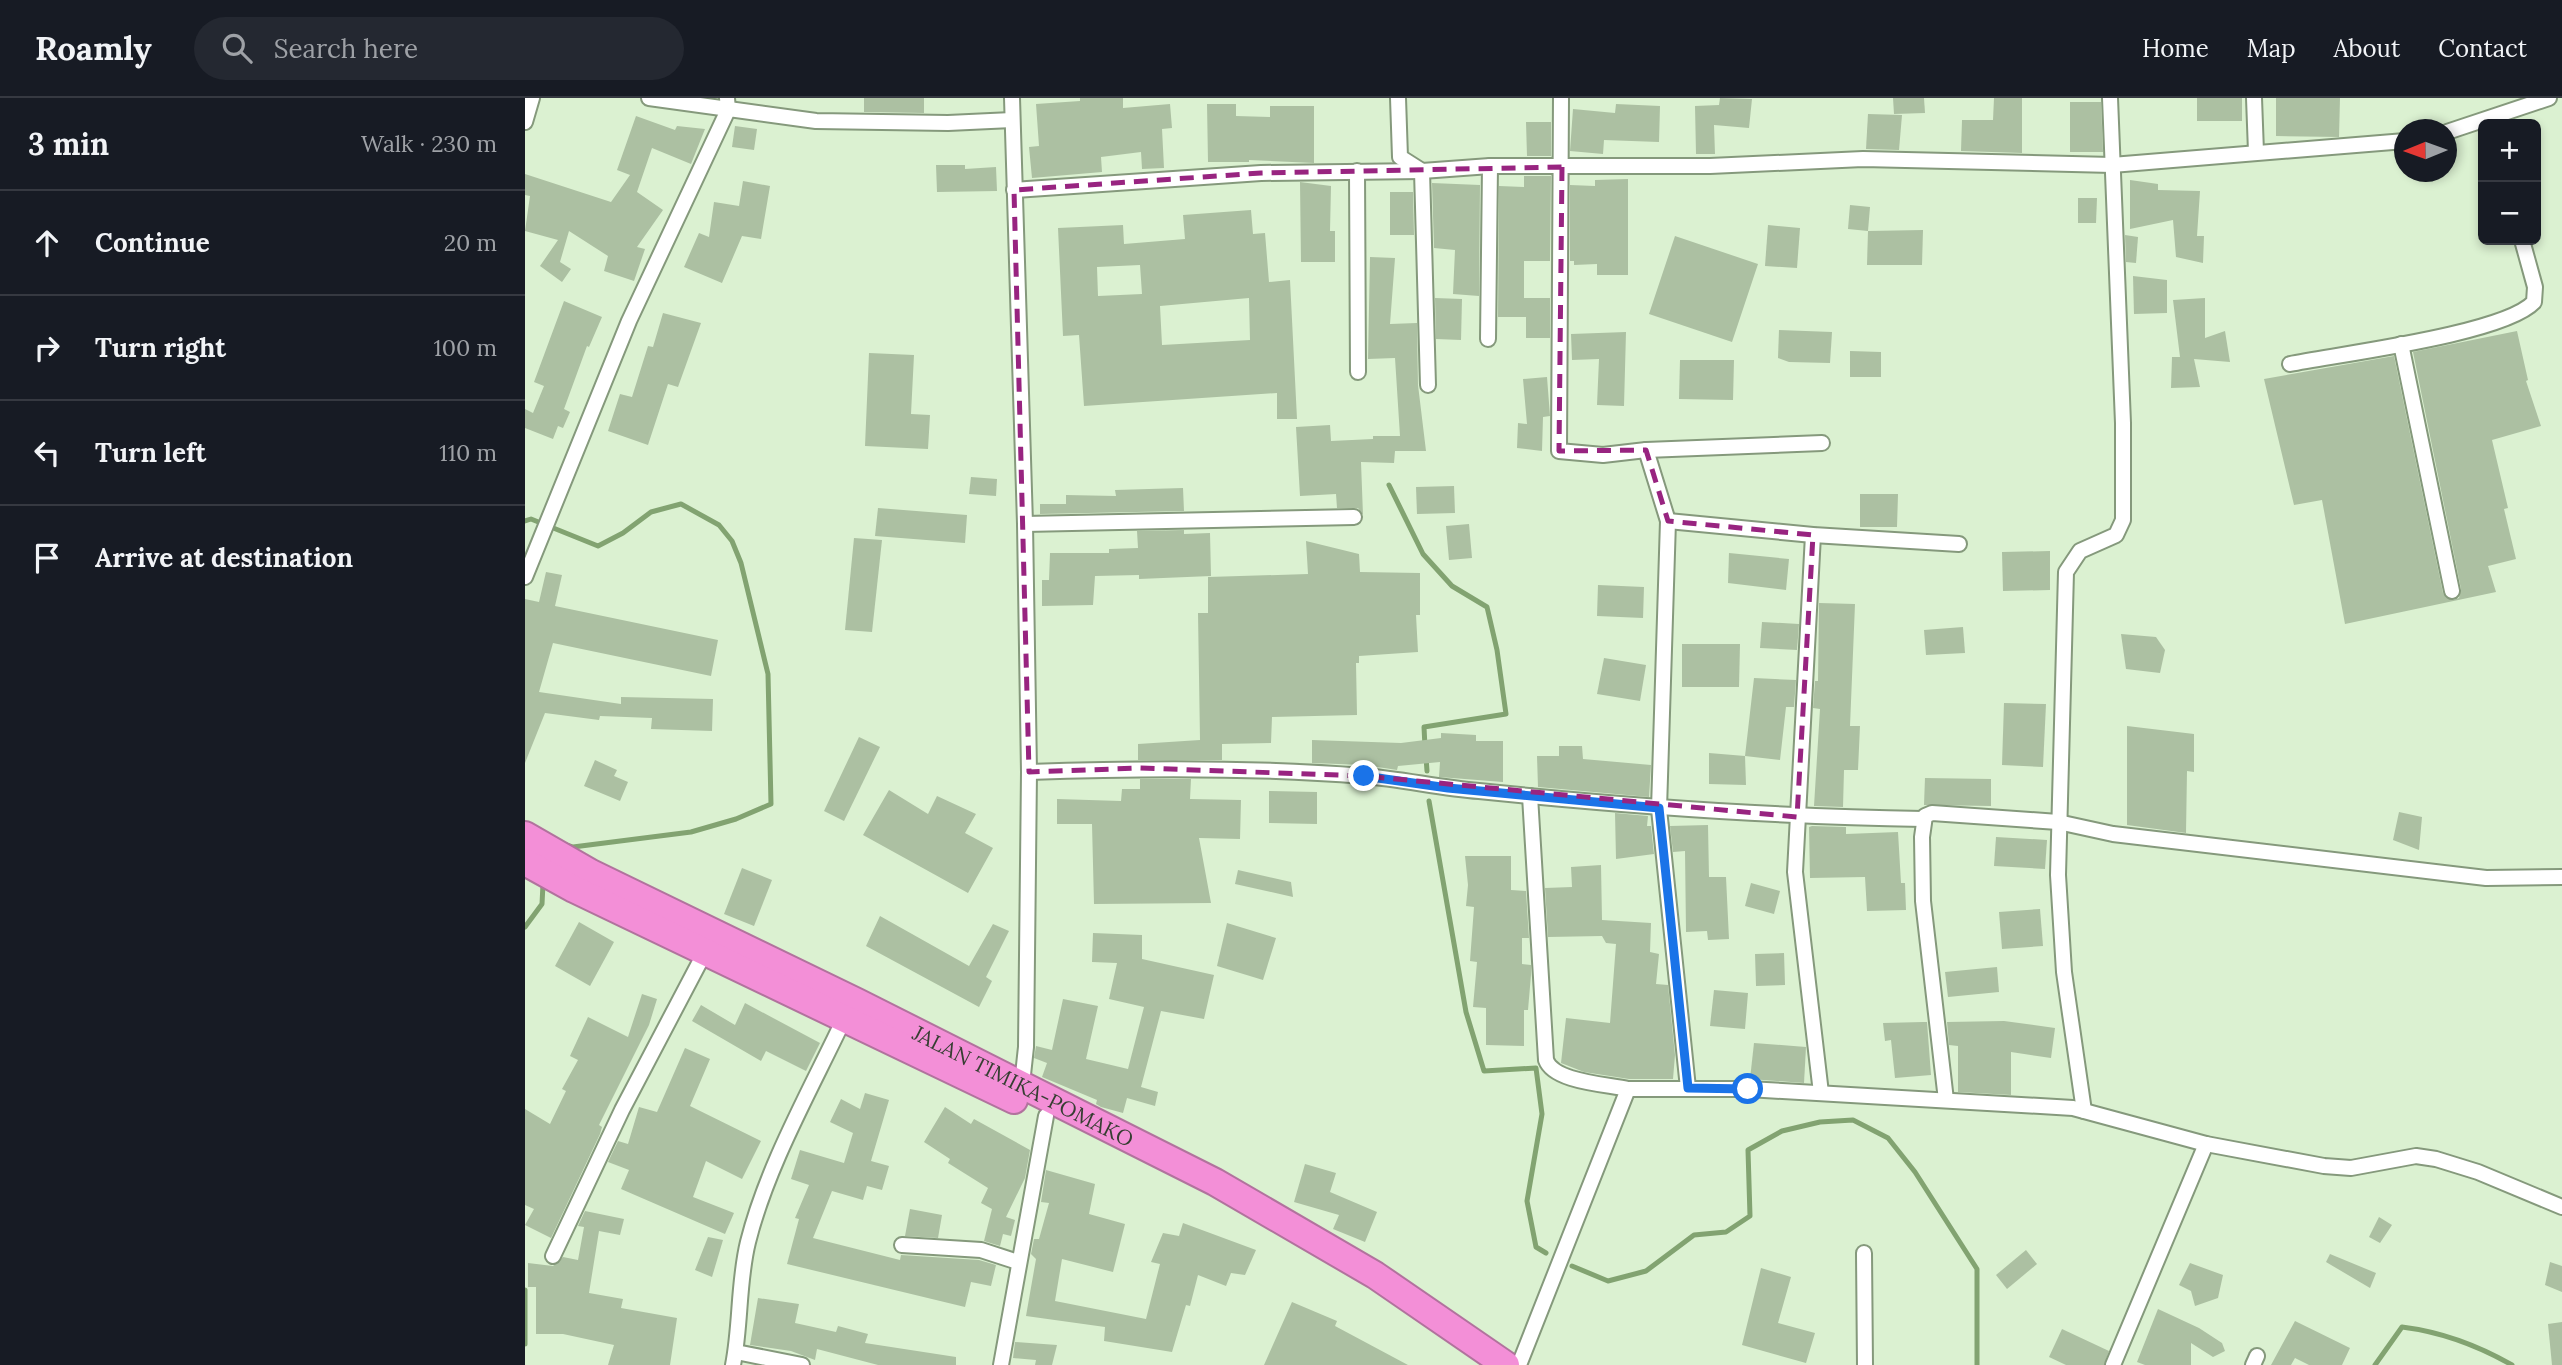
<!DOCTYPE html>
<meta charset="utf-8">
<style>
:root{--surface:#171b24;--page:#242831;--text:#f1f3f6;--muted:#9ea1a6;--line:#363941}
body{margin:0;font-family:Lora,serif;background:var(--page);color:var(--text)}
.controls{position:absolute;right:21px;top:21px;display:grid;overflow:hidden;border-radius:10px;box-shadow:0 4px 10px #0003}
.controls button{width:63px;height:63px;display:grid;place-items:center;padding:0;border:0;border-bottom:2px solid var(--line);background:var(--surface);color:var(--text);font:35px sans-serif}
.compass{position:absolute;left:1869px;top:21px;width:63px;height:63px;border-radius:50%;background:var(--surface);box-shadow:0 4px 10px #0003;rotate:269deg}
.stop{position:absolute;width:21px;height:21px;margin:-16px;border:5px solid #1a73e8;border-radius:50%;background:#fff}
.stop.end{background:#1a73e8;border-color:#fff;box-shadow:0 2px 7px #0008}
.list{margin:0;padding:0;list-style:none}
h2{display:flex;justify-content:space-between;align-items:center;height:91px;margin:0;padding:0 28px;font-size:30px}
h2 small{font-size:23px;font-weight:400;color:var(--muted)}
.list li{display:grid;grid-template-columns:46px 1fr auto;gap:21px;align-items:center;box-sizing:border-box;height:105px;padding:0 28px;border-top:2px solid var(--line)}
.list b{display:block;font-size:26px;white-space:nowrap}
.list em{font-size:23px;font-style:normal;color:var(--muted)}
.icon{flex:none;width:38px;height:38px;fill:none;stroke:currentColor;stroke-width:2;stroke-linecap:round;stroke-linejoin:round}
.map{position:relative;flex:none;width:2037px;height:1267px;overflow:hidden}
header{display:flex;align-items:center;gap:42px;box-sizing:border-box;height:98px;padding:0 35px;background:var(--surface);border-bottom:2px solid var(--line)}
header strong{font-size:33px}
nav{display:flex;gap:38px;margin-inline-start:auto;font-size:24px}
.search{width:490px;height:63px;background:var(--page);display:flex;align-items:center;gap:18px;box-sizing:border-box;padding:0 24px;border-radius:38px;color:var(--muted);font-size:26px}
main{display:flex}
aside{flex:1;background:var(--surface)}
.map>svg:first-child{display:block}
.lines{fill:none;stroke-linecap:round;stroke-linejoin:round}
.stream{stroke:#82a371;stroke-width:5}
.building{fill:#acc0a2;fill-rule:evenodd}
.street-casing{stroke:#85997c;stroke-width:18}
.highway-casing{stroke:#b1739d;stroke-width:30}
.street{stroke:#fff;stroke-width:14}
.highway{stroke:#f38fd7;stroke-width:26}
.route{stroke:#1a73e8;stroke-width:9}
.marked{fill:none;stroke:#982480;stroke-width:5;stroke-dasharray:14 9;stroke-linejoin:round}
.labels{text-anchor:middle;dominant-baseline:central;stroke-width:7;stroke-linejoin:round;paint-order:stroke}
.street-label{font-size:21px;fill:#363e32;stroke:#dbf1d1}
</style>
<header>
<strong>Roamly</strong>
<div class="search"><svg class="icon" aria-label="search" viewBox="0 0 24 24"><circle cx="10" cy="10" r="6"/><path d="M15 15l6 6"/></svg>Search here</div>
<nav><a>Home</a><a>Map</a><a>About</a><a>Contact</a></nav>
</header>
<main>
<aside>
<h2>3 min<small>Walk · 230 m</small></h2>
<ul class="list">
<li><svg class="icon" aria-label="ahead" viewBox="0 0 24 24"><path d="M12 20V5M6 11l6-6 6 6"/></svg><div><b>Continue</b></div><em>20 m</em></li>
<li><svg class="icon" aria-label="right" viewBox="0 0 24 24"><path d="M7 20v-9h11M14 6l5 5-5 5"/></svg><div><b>Turn right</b></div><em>100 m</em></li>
<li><svg class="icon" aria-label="left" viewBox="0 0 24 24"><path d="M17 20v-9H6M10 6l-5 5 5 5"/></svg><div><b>Turn left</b></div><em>110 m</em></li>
<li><svg class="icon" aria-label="arrive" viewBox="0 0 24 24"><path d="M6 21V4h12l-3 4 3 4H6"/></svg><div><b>Arrive at destination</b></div></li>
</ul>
</aside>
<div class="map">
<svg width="2037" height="1267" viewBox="0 0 2037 1267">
<rect width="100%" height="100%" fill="#dbf1d1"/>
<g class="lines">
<g class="stream">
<path d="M864,387L898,456L927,488L962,509L972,552L981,616L899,629L900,649"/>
<path d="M0,423L6,421L73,448L98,435L126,414L156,406L194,427L207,443L216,465L243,576L246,706L211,721L166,734L48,749L42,747"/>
<path d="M901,659L902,673"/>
<path d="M904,703L941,914L959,973L1011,970L1017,1016L1002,1103L1011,1149L1021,1155"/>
<path d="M0,829L17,806L18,786"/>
<path d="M1047,1168L1083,1183L1121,1173L1169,1137L1201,1134L1225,1118L1223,1052L1257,1033L1295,1024L1328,1022L1363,1040L1390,1074L1452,1171V1267"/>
<path d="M0,1192V1246"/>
<path d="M1850,1267L1877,1229C1917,1234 1952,1247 1987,1267"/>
</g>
</g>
<g class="building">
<path d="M339,0H399V15L339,14Z"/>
<path d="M555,0H598V10L645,6L647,30L637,31L639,70L617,71L616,54L576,59L577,74L507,80L504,49L514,48L511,6L555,3Z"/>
<path d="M1195,0L1227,1L1224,30L1189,27L1190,56H1171L1170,8L1194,7Z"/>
<path d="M1368,0H1399L1400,15L1369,16Z"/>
<path d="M1469,0H1497V55L1436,53L1437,22H1468Z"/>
<rect x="1672" y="0" width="45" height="23"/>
<path d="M1751,0H1815L1814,39L1751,38Z"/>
<path d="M1545,4H1576L1578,54H1545Z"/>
<path d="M682,6H711V18L745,19V8H789V65L724,62V64H683Z"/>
<path d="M1091,6L1135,8L1134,44L1079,42L1078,56L1045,53L1048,11L1090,15Z"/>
<path d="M1343,16L1377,17L1374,52L1341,51Z"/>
<path d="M111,18L150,32L152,28L180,31L166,66L127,50L112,94L138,112L112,149L120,151L109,183L79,173L83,158L44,133L35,164L46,171L37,184L15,168L33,142L0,133L5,98L0,97V76L86,104L105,77L92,72Z"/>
<path d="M1001,24H1026V58H1002Z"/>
<path d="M210,28L232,31L229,52L207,49Z"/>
<path d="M411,67H440V71L471,69L472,93L412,94Z"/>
<path d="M999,78H1026L1025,163H999V200H1025V240H1001V219H973L974,88L999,89Z"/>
<path d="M1103,81V177H1072V166L1049,167V163H1045V87L1070,88V82Z"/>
<path d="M1605,82L1633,86V92L1675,93L1672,138H1679L1678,165L1651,159L1648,122L1605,131Z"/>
<path d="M218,83L245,88L236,141L217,138L197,185L159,169L174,135L184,139L189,104L214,108Z"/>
<path d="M775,84L806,88L805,133H810V164H776Z"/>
<path d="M907,85L955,87L954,198L928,196L930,152L909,150Z"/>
<path d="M865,94H888L889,137H865Z"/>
<path d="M1553,100H1572L1571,125H1553Z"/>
<path d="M1325,107L1345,109L1343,133L1323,131Z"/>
<path d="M726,112L728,136L740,135L744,184L765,182L772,321H752V295L559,308L554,237L538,238L533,130L598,127L599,146L660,141L658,117ZM615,167L617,196L573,198L572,169ZM724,200L725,242L637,247L635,208Z"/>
<path d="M1243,127L1275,130L1272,170L1240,168Z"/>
<path d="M1398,132L1397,167H1342L1343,133Z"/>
<path d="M1600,137L1613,139L1611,165L1601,164Z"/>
<path d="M1150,138L1233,166L1207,244L1124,216Z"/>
<path d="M845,159L870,160L865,226L892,225L893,287L901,353H870L869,365L836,364L838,417L833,410H812L811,396L775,398L771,329L805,327L806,343L848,341V338H875L870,260L843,261Z"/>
<path d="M1608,178L1642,182V215L1609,216Z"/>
<path d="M910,200L937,201L936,242L911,241Z"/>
<path d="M1680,200V240L1700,233L1705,264L1669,261L1675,289L1646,290L1647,259H1655L1648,202Z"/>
<path d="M39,203L77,219L64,249L62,248L39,311L45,314L38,330L33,328L28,341L0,330V311L8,315L19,288L9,284Z"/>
<path d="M138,215L176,225L153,289L143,286L123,347L83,333L95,296L107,299L123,248L128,249Z"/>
<path d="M1254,232L1307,234L1305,265L1264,264L1253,260Z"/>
<path d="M1992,233L2003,282L2001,283L2016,328L1967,342L1983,410L1979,411L1991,461L1963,468L1971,494L1820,526L1797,402L1769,407L1739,281L1869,258L1918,495L1928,502L1934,500L1936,491L1888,254Z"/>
<path d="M1101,234L1099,308L1072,307L1074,261L1047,262L1046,236Z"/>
<path d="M1325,253L1356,254V279H1325Z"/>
<path d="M344,255L389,257L386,316L405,317L403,351L340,348Z"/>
<path d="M1155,262H1209L1208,302L1154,301Z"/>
<path d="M1022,279L1025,318L1018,319L1017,353L992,350L993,325L1002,326L998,281Z"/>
<path d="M446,379L472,381L471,398L444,396Z"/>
<path d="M929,388L930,415L892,416L891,389Z"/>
<path d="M658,390L659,413L515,416V406H541V397L591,398L590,392Z"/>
<path d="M1335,396H1373L1372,429H1335Z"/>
<path d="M353,410L442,417L440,445L350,438Z"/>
<path d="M944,426L947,460L924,462L921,428Z"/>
<path d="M659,432V436L685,435L686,478L614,481V477L570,478L568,507L517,508V482H524L525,455H584V451L613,450L612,433Z"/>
<path d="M329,440L357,442L347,534L320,532Z"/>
<path d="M781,443L834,456L835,474L895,475V517H891L893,554L834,558V565H831L832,617L747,619L746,645L697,646V662H613V646L675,642L673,515H683V479L783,476Z"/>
<path d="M1525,453V492L1478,493L1477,454Z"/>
<path d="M1204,455L1264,461L1261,492L1203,485Z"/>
<path d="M21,474L37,477L30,508L193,542L186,578L28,545L14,594L96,606V599L188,601L187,633L126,631L127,620L75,618L74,622L20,615L0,665V501L14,504Z"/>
<path d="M1073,487L1119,489L1118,520L1072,518Z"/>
<path d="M1294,505L1330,506L1325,628H1335L1333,672H1319L1318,709L1289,708L1295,611L1288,610L1290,583H1293Z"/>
<path d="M1237,524L1274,526L1272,552L1235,550Z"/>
<path d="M1438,529L1440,555L1401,557L1399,532Z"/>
<path d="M1596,536L1631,539L1640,552L1635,575L1601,571Z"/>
<path d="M1157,546H1215L1214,589H1157Z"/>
<path d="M1079,560L1121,567L1115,603L1072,596Z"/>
<path d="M1229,580L1271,582L1269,609H1261L1255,662L1220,658Z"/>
<path d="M1479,605L1521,606L1518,669L1477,667Z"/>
<path d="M1602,628L1669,636V674L1662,673L1661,735L1602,727Z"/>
<path d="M916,635L951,637V643H978V684L914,679L915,664L873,668L872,672L840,667L787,665V642L876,645L916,640Z"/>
<path d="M334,639L355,649L319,723L299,713Z"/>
<path d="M1034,648H1057L1058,661L1126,667L1124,699L1013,689L1012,658H1034Z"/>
<path d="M1184,655L1220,658L1221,687L1184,686Z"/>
<path d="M70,662L92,672L89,678L103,684L95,703L59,688Z"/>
<path d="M1400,680L1466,681V708L1399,707Z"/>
<path d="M615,681H666L665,701L716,702L715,741L674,740L686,805L569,806L567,726H532V701L596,703L597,691H615Z"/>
<path d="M364,692L403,716L412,698L451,716L440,735L468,750L443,795L338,737Z"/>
<path d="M744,693L792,694V726L744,725Z"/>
<path d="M1874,714L1897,719L1894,752L1868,742Z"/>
<path d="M1090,715L1123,718L1122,728H1126L1129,756L1091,761Z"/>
<path d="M1183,727L1184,779H1201L1204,841L1183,842L1182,833L1161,834L1160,753L1148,754L1145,728Z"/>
<path d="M1287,728L1321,729V736L1373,734L1376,785H1380L1381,812L1342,813L1340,779L1285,780L1284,729Z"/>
<path d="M1471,739L1522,742L1520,771L1469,768Z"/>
<path d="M940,758H986V792L1001,793L1004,840H997V866L1006,867V877L1003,912H999V948L961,947V910L948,909L952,864L945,863L949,809L941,808L943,787Z"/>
<path d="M1076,767L1077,822L1126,825L1125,854L1134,856L1131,886L1143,887L1150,957L1148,981H1104L1059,974L1036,965L1041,920L1085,925L1091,846L1081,845L1077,838L1023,839L1020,790L1047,789L1046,769Z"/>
<path d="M217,770L247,782L229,828L199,816Z"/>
<path d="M713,772L766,784L768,799L710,786Z"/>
<path d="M1226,785L1255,793L1249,816L1220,808Z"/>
<path d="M1515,811L1518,848L1477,851L1474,814Z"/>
<path d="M355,818L444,868L468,826L484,833L461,879L467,883L454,909L341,848Z"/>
<path d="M54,824L89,844L65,888L30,868Z"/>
<path d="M702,825L751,840L738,882L692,868Z"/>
<path d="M568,835L617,837V861L689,877L679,921L636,913L616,989L633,994L630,1008L602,1000L598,1015L576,1009L571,1006L572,1002L517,979L522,965L509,960L511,948L527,952L538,901L573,908L561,961L603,971L619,909L584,901L592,865L567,864Z"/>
<path d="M1259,855L1260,887L1231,888L1230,856Z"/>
<path d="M1472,869L1474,894L1423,899L1420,874Z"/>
<path d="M1189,892L1223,895L1220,931L1185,928Z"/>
<path d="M117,896L132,901L124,927L74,1027L77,1029L75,1036L26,1140L0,1127L9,1111L0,1107V1011L25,1026L41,993L37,991L53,962L45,958L63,919L103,939Z"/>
<path d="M220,905L295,945L281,973L241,953L236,963L167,923L176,907L210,927Z"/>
<path d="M1479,923L1530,930L1526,960L1486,954V997L1433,994V948L1424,947L1422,924Z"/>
<path d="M1398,924H1402L1406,977L1370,980L1366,942L1360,943L1358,925Z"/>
<path d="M1229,945L1281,949L1279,985L1225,981Z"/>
<path d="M160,950L185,961L165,1008L236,1043L217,1081L181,1063L168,1099L209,1115L200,1136L96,1091L104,1072L83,1064L93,1043L103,1046L114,1009L132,1014Z"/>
<path d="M340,995L364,1002L346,1063L364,1068L357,1092L342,1088L338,1102L307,1093L288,1140L375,1162L376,1157L454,1162L471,1167L466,1188L446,1184L440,1209L262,1166L274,1121L270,1120L284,1087L266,1081L275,1052L319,1065L328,1035L305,1024L316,1001L335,1011Z"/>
<path d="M420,1009L446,1026L449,1021L505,1052L500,1080L481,1119L490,1122L486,1138L478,1136L475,1148L459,1143L467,1111L456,1105L463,1090L423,1065L425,1061L399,1044Z"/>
<path d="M780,1066L811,1075L805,1094L852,1114L840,1144L808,1131L814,1117L769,1104Z"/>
<path d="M521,1072L570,1086L564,1116L600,1126L588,1174L537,1161L530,1203L621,1221L635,1166L626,1164L638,1135L654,1138L658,1125L731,1152L720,1177L706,1175L701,1188L673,1177L665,1208L661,1207L647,1254L579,1243L580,1229L501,1218L511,1161L506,1156L509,1141H514L524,1105L516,1104Z"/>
<path d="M385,1111L417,1117L413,1140L380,1138Z"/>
<path d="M60,1113L99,1121L95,1137L74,1133L64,1195L98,1201L96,1210L152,1220L145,1267H83L89,1247L38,1236H11V1189H3V1165L28,1168L38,1159L53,1162L59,1129L53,1128Z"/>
<path d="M1854,1119L1867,1127L1855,1145L1844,1139Z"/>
<path d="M183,1139L198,1142L187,1179L170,1172Z"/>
<path d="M1501,1152L1512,1166L1482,1191L1471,1177Z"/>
<path d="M1805,1156L1851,1175L1845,1190L1801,1164Z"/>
<path d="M2025,1164L2037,1168V1194L2020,1187Z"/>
<path d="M1665,1165L1698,1177L1693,1200L1670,1208L1666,1193L1654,1187Z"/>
<path d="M1236,1170L1266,1179L1253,1225L1290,1235L1281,1265L1217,1247Z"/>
<path d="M233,1200L274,1206L270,1225L311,1234L313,1228L343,1236L340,1245L431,1259V1267H353L292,1251L290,1262L266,1253L225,1247Z"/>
<path d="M767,1204L812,1223L810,1228L883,1267H739Z"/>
<path d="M1633,1211L1674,1230L1697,1245L1700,1253L1688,1259L1666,1245V1267H1620L1612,1264Z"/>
<path d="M1770,1223L1825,1250L1817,1267H1784L1770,1260L1766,1267H1746Z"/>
<path d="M2037,1224V1267H2027L2023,1226Z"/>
<path d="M1537,1231L1584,1253L1579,1267H1541L1524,1259Z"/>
<path d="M490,1244L532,1247L527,1267H510L511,1262L488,1260Z"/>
</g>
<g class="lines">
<g class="street-casing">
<g id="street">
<path d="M124,0L291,23L423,25L487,22"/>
<path d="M487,0L500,426L504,674L501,949L497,986"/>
<path d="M873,0L875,59L897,73L903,287"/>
<path d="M1036,0L1034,353L1078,357L1121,352L1297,345"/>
<path d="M1729,0L1731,54"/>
<path d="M0,24L7,0"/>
<path d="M1922,34L2024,0"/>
<path d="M832,73L833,274"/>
<path d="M489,92L736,75L897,73L965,68H1185L1338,61L1587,67L1880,43"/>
<path d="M963,241L965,68"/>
<path d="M1876,246L1927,493"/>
<path d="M1765,266C1815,256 1979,236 2009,204L2010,189L1997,142"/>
<path d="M1121,352L1143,423L1134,711L1163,990"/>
<path d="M1143,423L1288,437L1434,446"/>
<path d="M500,426L829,419"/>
<path d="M1288,437L1270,774L1296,995"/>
<path d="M0,479L104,223L203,12L202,0"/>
<path d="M504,674C615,670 727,669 838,678C877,681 915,690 954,693C1102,708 1249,719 1398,721"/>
<path d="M1005,698L1021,962C1029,984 1081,986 1103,991"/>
<path d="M1421,1002L1398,803L1397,739L1400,718L1407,715L1533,724L1588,736L1961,780L2037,779"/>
<path d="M1559,1013L1539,874L1533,777L1541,474L1555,453L1591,437L1598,422V325L1585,0"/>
<path d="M377,1147L456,1152L493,1164"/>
<path d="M1339,1155L1340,1267"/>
<path d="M28,1158L97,1012L180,854"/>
<path d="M211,1254L277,1267"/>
<path d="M208,1267C216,1227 213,1184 223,1144C242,1068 286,991 319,921"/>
<path d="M476,1267L521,1018"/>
<path d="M994,1267L1103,991H1223L1548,1010L1681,1046L1799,1068L1826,1070L1891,1058L1911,1061L1953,1074L2037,1109"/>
<path d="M1588,1267L1681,1046"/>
<path d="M1728,1267L1732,1258"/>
</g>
</g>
<g class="highway-casing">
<g id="highway">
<path id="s1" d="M0,737L66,775L332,904L690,1084L850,1177L981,1267"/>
<path d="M0,764L49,791L489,1002"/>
</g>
</g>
<use href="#street" class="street"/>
<use href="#highway" class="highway"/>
</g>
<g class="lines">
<path class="route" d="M839,678L923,690L1134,710L1163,990L1223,991"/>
</g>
<path class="marked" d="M1037,69L1034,353L1121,352L1143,423L1288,437L1272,719L839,678L615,670L504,674L489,92L736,75Z"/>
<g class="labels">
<g class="street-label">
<text stroke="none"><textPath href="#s1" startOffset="558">JALAN TIMIKA-POMAKO</textPath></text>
</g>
</g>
</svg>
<div class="controls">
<button>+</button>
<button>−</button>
</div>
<svg class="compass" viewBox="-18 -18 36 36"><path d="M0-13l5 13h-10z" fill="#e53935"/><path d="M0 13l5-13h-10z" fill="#9ea1a6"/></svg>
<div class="stop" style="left:1223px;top:991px"></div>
<div class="stop end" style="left:839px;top:678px"></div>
</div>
</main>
